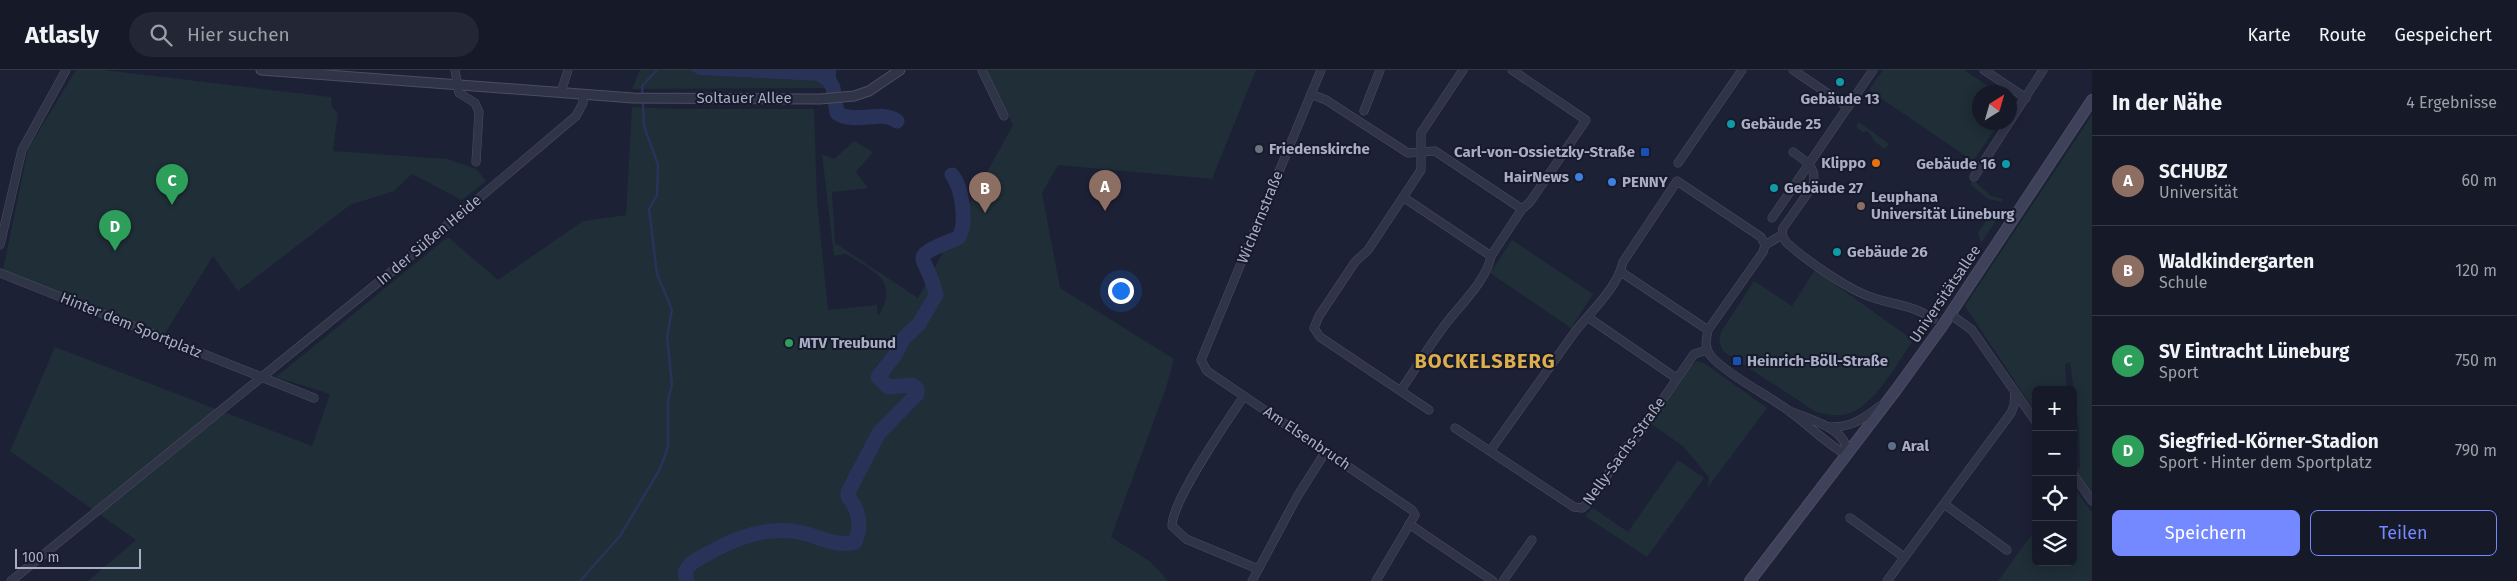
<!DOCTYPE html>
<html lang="de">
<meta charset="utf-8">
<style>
:root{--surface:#161928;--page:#232634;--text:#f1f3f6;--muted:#9ea0a8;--line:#353845;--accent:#7488ff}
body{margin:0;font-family:"Fira Sans",sans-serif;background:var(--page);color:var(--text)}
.controls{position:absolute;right:15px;bottom:15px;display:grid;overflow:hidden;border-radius:8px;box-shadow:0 2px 12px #0003}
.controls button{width:45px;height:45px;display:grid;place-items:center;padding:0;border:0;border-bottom:1px solid var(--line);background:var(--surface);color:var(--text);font:25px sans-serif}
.compass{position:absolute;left:1972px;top:15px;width:45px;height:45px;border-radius:50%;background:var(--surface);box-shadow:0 2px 12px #0003;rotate:37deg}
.scale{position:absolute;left:15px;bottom:12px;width:126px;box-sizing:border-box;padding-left:5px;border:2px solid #a9adc5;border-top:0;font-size:14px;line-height:18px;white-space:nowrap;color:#a9adc5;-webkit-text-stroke:4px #161a2b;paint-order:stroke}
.you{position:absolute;left:1120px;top:220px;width:18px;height:18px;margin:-12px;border:4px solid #fff;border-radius:50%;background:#1a73e8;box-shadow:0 0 0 8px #1a73e833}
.badge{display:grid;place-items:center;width:32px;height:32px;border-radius:50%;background:var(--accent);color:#fff;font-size:16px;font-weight:700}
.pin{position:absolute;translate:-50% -41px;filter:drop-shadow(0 1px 2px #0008)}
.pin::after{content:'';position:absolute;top:26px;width:18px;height:15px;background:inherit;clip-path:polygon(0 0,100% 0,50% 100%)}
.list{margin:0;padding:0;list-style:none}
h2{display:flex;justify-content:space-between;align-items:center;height:65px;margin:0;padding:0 20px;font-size:21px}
h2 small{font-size:16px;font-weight:400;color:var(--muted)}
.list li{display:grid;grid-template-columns:32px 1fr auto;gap:15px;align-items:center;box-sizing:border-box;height:90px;padding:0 20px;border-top:1px solid var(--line)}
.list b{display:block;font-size:19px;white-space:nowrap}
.list p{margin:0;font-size:16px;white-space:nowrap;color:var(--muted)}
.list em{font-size:16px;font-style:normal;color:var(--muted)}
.actions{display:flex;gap:10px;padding:15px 20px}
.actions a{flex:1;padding:11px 0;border:1px solid var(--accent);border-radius:8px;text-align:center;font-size:18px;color:var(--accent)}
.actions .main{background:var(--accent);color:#fff}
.icon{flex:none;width:28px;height:28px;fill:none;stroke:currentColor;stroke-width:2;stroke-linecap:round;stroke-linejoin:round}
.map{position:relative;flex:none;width:2092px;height:511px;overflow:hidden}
header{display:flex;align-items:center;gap:30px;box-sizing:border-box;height:70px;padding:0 25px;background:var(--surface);border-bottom:1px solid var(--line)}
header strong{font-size:24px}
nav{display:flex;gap:28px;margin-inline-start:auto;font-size:18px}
.search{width:350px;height:45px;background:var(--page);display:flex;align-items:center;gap:12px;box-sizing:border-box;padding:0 18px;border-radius:28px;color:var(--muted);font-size:19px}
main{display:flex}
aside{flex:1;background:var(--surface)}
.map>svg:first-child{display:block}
.green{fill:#1f2e37}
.water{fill:#293259}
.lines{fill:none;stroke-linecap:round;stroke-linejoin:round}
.stream{stroke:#293259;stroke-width:2.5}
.river{stroke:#293259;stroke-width:15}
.minor-casing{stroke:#4b4e62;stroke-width:9}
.tertiary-casing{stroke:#4b4e62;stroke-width:11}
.secondary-casing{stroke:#4b4e62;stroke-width:12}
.minor{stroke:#303447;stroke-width:8}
.tertiary{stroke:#303447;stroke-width:9}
.secondary{stroke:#3e415a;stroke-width:10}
.culture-dot{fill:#0f9aa8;stroke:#161a2b;stroke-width:2}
.worship-dot{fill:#6b7280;stroke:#161a2b;stroke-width:2}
.transit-dot{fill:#1a4fb4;stroke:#161a2b;stroke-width:2}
.food-dot{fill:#e8710a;stroke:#161a2b;stroke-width:2}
.shop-dot{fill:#3f7fe0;stroke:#161a2b;stroke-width:2}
.education-dot{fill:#8d6e63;stroke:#161a2b;stroke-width:2}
.leisure-dot{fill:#2e9e5b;stroke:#161a2b;stroke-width:2}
.service-dot{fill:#5c6f8a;stroke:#161a2b;stroke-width:2}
.labels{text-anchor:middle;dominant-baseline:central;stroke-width:4;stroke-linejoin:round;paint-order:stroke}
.street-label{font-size:15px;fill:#a9adc5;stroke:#161a2b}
.poi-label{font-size:15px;font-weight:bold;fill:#a9adc5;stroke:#161a2b;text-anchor:start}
.district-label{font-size:20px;font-weight:bold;letter-spacing:1px;fill:#dcae4d;stroke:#161a2b}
</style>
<header>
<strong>Atlasly</strong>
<div class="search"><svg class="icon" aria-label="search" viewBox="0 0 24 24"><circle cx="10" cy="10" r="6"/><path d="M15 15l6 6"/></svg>Hier suchen</div>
<nav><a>Karte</a><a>Route</a><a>Gespeichert</a></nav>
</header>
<main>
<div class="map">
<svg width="2092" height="511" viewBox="0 0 2092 511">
<rect width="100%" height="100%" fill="#1d2136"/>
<g class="green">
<path d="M76,0H103L331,27L332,37L338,43L333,81L447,89L476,99L486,111L462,130L412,104L394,121L350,135L238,221L213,186L164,265L3,200L28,79Z"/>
<path d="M640,0H690L698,5L818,11L826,18L632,19Z"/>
<path d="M987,0H1256L1212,109L1058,95L1042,123L1060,218L1174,289L1166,318L1111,467L1151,492L1168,511H88L136,470L10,381L55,277L312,376L330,324L276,307L448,167L498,210L583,151L626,145L632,37L677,39H814L817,130L828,240L877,235L878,246C901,211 873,201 846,184L834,186L822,84L834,89L854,71L873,82L856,102L868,118L832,122L835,173L918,228L1013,55Z"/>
<path d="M1883,0H1964L1997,22H1980V52L1999,53L1973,91L1869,20Z"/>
<path d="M2092,45V424L2076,401L2080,397L2079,359L2070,292L2065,295L2067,320H2036V343L1965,236Z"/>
<path d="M1859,52L1889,74L1885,79L1875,72L1868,61L1863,62L1856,57Z"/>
<path d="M1973,110L1991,126L2003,129L2002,132L1988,129L1970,114Z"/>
<path d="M1995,142L2000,145L1981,173L1978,163L1992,143Z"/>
<path d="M1512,170L1593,224L1571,258L1490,203Z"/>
<path d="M1815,200L1913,270C1898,292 1874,337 1847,344C1836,347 1826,344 1816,342L1723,281L1719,271L1721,262L1754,211L1792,236Z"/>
<path d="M1697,291L1704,293L1767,338L1708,417L1709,407L1684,377L1650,353L1691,295Z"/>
<path d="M1678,390L1704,408L1647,487L1585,446L1593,438L1628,462Z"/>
<path d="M2073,417L2092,442V511H1998L2036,459V492H2073Z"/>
</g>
<path class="water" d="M690,0H836V17L826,18L817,11L698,5Z"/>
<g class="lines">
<path class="stream" d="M580,511L620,466L660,399L668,377V331L672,314L667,267L672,240L657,204L649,139L657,125L658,95L644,56L642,16L657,0"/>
<g class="river">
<path d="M824,0L833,18L837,43C855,55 881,39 897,51"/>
<path d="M687,511L685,503C688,492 702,487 711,482C739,466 770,455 803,463C820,467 836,477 855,472C862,456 859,439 848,427V422L879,363L917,324V319L912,315L888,317L878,307L895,285L904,268L919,254L936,225C927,182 903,190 958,168C968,155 962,117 952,105"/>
</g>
<g class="minor-casing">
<g id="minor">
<path d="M455,0L459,23L475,33L479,42L476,92"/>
<path d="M982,0L1004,46"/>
<path d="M1321,0L1201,290L1207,301L1412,440L1415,445L1376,511"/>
<path d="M1793,0L1848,37"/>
<path d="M1984,0L2026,28"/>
<path d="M561,22L568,0"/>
<path d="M1311,24L1326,30L1408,83L1435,81L1522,139"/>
<path d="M1364,41L1380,0"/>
<path d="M1793,82C1806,91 1819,99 1812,117L1783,158L1782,165L1786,172C1804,189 1849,220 1871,227C1893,235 1914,235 1933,249"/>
<path d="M1678,93L1742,0"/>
<path d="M1974,107L2043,0"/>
<path d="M1403,127L1491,186"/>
<path d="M1772,148L1873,0"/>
<path d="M0,175L22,80L66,0"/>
<path d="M1765,175L1782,165"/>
<path d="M1621,202L1708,260"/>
<path d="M0,203L314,328"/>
<path d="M1950,244L1972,260L2036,352"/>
<path d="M1589,248L1676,308"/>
<path d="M1401,320C1415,300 1427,279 1442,259C1456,239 1487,211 1491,186L1522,139L1530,132L1586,50L1512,0"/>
<path d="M1244,326C1228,350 1172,430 1172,456L1186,469L1258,499"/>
<path d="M1429,340L1320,267L1314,258L1319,246L1355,192L1368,180L1421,100V63L1463,0"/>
<path d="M1828,357C1851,358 1863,349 1880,336"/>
<path d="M1455,358L1574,437L1582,438L1589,432L1627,376L1636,368L1694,284L1707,280"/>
<path d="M1490,381L1574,263C1590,242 1617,219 1623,192L1677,111L1761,167L1765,175L1763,182L1708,260C1706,270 1704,278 1711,286C1725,303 1769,326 1789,341C1809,355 1826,374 1847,385C1849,358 1810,350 1790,341"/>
<path d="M2073,404L2092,431"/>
<path d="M1944,434L2007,480"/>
<path d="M1850,448L1904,487"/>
<path d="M1409,454L1493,511"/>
<path d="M11,511L407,189L576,46L583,33V24"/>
<path d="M1252,511L1297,427L1326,381"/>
<path d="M1503,511L1532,470"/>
<path d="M1887,511L2011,343L2014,335L2015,322"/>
</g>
</g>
<g class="tertiary-casing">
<path id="tertiary" d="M261,0L633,28L820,29L854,26L869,21L900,0"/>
</g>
<g class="secondary-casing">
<path id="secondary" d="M1750,511L1896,320L1943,255L2092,30"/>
</g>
<use href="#minor" class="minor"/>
<use href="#tertiary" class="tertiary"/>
<use href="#secondary" class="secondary"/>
</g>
<g class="culture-dot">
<circle cx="1840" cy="12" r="5"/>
<circle cx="1731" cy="54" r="5"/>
<circle cx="2006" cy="94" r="5"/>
<circle cx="1774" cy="118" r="5"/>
<circle cx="1837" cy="182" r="5"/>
</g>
<circle class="worship-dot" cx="1259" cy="79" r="5"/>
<g class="transit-dot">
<rect x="1640" y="77" width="10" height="10" rx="2.5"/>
<rect x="1732" y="286" width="10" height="10" rx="2.5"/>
</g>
<circle class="food-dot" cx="1876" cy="93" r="5"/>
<g class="shop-dot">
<circle cx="1579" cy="107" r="5"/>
<circle cx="1612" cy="112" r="5"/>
</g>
<circle class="education-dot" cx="1861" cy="136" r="5"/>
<circle class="leisure-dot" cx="789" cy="273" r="5"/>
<circle class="service-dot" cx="1892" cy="376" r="5"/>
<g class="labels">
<g class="street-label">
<text x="744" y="28">Soltauer Allee</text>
<text transform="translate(1260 147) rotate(-68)">Wichernstraße</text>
<text transform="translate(429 170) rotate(-40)">In der Süßen Heide</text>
<text transform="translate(1945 224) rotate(-56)">Universitätsallee</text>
<text transform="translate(131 255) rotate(22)">Hinter dem Sportplatz</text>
<text transform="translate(1307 368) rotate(34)">Am Elsenbruch</text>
<text transform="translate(1624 381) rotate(-54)">Nelly-Sachs-Straße</text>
</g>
<g class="poi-label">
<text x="1840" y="29" text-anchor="middle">Gebäude 13</text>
<text x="1741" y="54">Gebäude 25</text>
<text x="1269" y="79">Friedenskirche</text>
<text x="1635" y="82" text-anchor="end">Carl-von-Ossietzky-Straße</text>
<text x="1866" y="93" text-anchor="end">Klippo</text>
<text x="1996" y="94" text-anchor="end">Gebäude 16</text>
<text x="1569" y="107" text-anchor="end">HairNews</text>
<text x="1622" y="112">PENNY</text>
<text x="1784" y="118">Gebäude 27</text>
<text x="1871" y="127">Leuphana<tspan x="1871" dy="17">Universität Lüneburg</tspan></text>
<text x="1847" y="182">Gebäude 26</text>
<text x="799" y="273">MTV Treubund</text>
<text x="1747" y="291">Heinrich-Böll-Straße</text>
<text x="1902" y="376">Aral</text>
</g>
<g class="district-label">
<text x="1485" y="291">BOCKELSBERG</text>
</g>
</g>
</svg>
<div class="controls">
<button>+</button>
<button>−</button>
<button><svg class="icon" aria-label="locate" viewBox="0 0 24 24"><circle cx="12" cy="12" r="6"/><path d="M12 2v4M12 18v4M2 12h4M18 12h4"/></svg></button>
<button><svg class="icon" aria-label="layers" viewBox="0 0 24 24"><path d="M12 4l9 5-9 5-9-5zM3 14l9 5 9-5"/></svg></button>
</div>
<svg class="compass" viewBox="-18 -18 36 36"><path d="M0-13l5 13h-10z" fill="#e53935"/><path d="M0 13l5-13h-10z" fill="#9ea0a8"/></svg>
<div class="scale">100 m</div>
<div class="you"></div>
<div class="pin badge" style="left:1105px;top:141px;background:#8d6e63">A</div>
<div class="pin badge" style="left:985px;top:143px;background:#8d6e63">B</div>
<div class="pin badge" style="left:172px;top:135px;background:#2e9e5b">C</div>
<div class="pin badge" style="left:115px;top:181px;background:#2e9e5b">D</div>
</div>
<aside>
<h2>In der Nähe<small>4 Ergebnisse</small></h2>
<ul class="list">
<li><span class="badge" style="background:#8d6e63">A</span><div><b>SCHUBZ</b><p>Universität</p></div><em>60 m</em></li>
<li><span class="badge" style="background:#8d6e63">B</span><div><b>Waldkindergarten</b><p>Schule</p></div><em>120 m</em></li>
<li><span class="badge" style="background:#2e9e5b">C</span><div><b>SV Eintracht Lüneburg</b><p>Sport</p></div><em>750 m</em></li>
<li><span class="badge" style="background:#2e9e5b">D</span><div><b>Siegfried-Körner-Stadion</b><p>Sport · Hinter dem Sportplatz</p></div><em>790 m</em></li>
</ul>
<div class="actions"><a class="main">Speichern</a><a>Teilen</a></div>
</aside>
</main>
